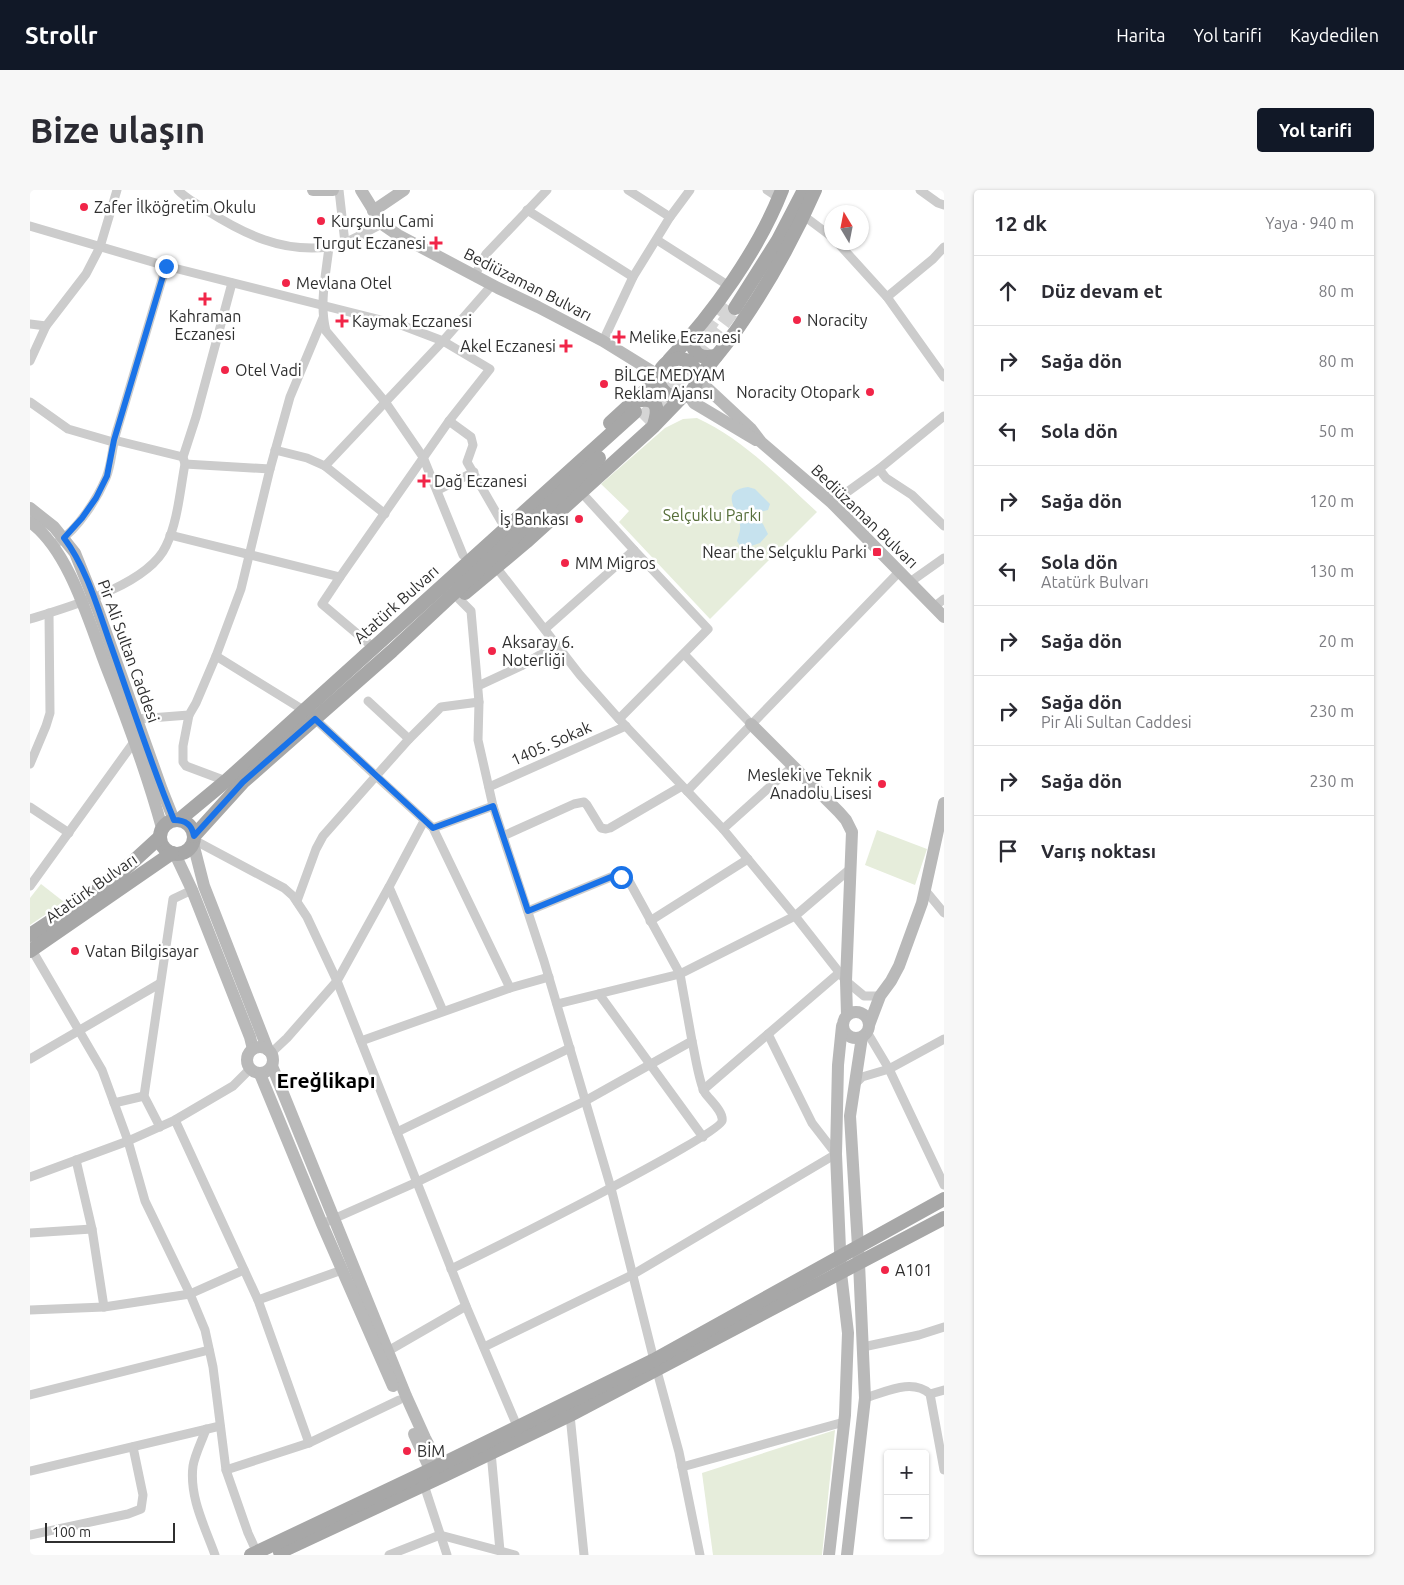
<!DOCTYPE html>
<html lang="tr">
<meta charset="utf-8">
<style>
:root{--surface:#fff;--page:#f7f7f7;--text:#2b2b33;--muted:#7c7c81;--line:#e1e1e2;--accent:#111827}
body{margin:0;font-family:Ubuntu,sans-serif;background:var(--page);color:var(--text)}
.controls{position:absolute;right:15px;bottom:15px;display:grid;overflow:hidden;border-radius:5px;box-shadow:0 1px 4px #0004}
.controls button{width:45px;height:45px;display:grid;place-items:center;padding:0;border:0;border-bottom:1px solid var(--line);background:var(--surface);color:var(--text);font:25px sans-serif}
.compass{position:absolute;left:794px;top:15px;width:45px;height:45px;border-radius:50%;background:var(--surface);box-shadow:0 1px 4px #0004;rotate:350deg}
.scale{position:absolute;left:15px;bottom:12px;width:130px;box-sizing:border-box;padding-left:5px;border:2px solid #2f2f2f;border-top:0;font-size:14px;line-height:18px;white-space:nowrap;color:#2f2f2f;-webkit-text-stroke:4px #fff;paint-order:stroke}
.stop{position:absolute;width:15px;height:15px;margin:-11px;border:4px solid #1a73e8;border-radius:50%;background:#fff}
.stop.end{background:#1a73e8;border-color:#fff;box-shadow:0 1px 5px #0008}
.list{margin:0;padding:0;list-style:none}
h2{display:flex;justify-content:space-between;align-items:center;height:65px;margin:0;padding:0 20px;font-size:21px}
h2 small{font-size:16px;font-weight:400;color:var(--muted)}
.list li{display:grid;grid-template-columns:32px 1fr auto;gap:15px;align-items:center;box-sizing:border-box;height:70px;padding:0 20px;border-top:1px solid var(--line)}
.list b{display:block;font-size:19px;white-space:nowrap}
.list p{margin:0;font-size:16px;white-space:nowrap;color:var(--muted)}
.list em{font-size:16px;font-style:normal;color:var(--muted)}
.icon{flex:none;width:28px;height:28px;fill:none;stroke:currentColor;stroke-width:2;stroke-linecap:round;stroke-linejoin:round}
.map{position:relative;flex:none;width:914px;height:1365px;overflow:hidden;border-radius:5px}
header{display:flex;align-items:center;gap:30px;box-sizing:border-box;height:70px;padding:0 25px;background:var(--accent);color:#fff}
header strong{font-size:24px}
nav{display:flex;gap:28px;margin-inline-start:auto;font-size:18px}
.intro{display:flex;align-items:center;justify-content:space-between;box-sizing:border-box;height:120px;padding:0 30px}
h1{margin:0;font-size:35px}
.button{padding:12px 22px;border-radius:5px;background:var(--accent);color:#fff;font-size:18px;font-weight:700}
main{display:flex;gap:30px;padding:0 30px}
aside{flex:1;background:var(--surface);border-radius:5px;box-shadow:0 1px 4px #0004}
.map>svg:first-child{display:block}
.green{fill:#e6eddb}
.water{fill:#c6e2ee}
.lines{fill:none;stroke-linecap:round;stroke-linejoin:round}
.primary-tunnel{stroke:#d5d5d5;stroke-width:14;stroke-dasharray:14 7;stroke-linecap:butt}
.street{stroke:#ccc;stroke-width:9}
.secondary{stroke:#b9b9b9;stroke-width:12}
.primary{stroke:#a7a7a7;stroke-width:14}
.route{stroke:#1a73e8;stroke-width:6}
.poi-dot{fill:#f12548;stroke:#fff;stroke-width:2}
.labels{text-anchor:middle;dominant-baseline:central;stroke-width:5;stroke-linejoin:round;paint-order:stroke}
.poi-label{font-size:16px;fill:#2f2f2f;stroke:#fff;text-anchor:start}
.street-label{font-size:16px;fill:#2f2f2f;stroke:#fff}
.park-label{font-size:16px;fill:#566e39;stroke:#fff}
.district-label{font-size:21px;font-weight:bold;fill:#000;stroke:#fff}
</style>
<header>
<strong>Strollr</strong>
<nav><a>Harita</a><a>Yol tarifi</a><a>Kaydedilen</a></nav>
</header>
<div class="intro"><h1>Bize ulaşın</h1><a class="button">Yol tarifi</a></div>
<main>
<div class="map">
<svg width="914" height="1365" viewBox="0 0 914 1365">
<rect width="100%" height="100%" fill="#fff"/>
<g class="green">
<path d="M667,228C713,249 750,288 787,322L680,429L589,332L599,321L571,294L635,238L653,229Z"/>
<path d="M847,640L897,659L885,695L835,675Z"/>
<path d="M11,694L34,712L0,735V708Z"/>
<path d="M805,1240L792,1365H683L672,1283Z"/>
</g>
<path class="water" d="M718,297L725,299L740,314L738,320L730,322L726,327L733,334L738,344L730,353L721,356L715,366L712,363V359L707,351C708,347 711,340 710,335C708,320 688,301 718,297Z"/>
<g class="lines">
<g class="primary-tunnel">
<path d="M663,159L697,111"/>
<path d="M611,229L653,187L705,118"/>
</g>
<g class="street">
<path d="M148,0C155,8 167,14 176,20C214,44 252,63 299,57C318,54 335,42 352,34"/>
<path d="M309,0L315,53"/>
<path d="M598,0L640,27"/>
<path d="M737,0L749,8"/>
<path d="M890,0L908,13L914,15"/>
<path d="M497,20L603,87"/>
<path d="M774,26L802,47"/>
<path d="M0,36L136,76L371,135L413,151L460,179L419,231L310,387L140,345"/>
<path d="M627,50L699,96"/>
<path d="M807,52L857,107L914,187"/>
<path d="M299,57C296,84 289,114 296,141L356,213L393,267L433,365"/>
<path d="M445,85L456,64L517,0"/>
<path d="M857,107L903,69L914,57"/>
<path d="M0,134L16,136"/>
<path d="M573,151L603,87L640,27L660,0"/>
<path d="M0,171L16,136L56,84L70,57L87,0"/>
<path d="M0,212L38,239L83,252"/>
<path d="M419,231L441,247L443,255L437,272L471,331"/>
<path d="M84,250L153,267"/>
<path d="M245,260L277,268L295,276L355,324"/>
<path d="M155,274L240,279"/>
<path d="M295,276L413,151L462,95"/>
<path d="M849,279L856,288L882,305L914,336"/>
<path d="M408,300L444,282"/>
<path d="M802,313L849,279L914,226"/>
<path d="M28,352C48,339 67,309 76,288C82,274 82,255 87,240C103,185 120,131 136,76"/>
<path d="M466,377L550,485L589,529L693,639L765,726L816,791L834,806H850"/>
<path d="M310,387L292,414L344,458"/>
<path d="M880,392L914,368"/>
<path d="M429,409L441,421L449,512L448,550L463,616L514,771L581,998L624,1170L649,1262L670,1365"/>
<path d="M905,416L914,409"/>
<path d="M0,429C39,417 118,395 136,356C148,331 150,300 155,274L153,267L166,227L202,93"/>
<path d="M515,439L604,360L551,302"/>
<path d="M654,464L721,534"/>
<path d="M186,466L275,521"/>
<path d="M448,496L491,476L527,455"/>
<path d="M338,511L379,549L411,517L449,512"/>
<path d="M159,525L153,556V572L156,576L196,591"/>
<path d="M107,529L159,525L166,513L186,466L211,399L240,279L260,207L293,128"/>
<path d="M285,529L346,586L379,549"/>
<path d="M589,529L678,439L604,360"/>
<path d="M0,574L16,536L20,523L19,423"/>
<path d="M459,597L596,536"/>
<path d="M657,601L870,381"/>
<path d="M0,617L39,643"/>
<path d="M394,631L359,697L413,821"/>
<path d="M403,638L463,616"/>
<path d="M693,639L763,576"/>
<path d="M473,646L544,614L554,612L557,615L571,638L576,639L580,638L652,596"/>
<path d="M164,650L254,698L263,706L277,727L307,791L436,1116L487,1236"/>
<path d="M0,696L104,552"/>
<path d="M895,700L914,723"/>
<path d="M267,711L286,659L293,646L346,586L403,638L480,798"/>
<path d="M620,731L718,669"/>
<path d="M2,760L72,880L98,951L115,1011L160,1104L175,1140L183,1177L196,1280L218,1343L228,1365"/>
<path d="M569,804L673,947"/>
<path d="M527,814L650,784L765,726L820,679"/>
<path d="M837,842L859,879L914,995"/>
<path d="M331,851L480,798L519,787"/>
<path d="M241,863L257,848L307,791L359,697"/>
<path d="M0,869L129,794"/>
<path d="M825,894L832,887L859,879L914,849"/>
<path d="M673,900L809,783"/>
<path d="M84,913L114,906"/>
<path d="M145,930L228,1110L279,1253"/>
<path d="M130,937L114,906L143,709L162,700"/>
<path d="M367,942L540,858"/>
<path d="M46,970L62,1039L74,1117"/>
<path d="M0,987L98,951L145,930L203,896L220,879"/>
<path d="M292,1034L387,992L555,911L662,851L650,784L599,691L591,687H581L498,721"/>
<path d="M0,1043L62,1039"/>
<path d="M421,1079C452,1064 688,947 692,931C694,922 680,910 675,903C669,893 665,864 662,851"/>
<path d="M228,1110L312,1080"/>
<path d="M0,1120L74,1117L160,1104L214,1080"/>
<path d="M454,1157L602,1085L806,964L782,933L738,844"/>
<path d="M833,1157L889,1145L914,1137"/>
<path d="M358,1161L436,1116"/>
<path d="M900,1204L914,1200"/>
<path d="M0,1205L179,1160"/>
<path d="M835,1208C856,1202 882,1188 900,1204L914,1280"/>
<path d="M540,1225L554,1365"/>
<path d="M176,1239C172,1251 165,1264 163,1276C159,1307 175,1337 185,1365"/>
<path d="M461,1262L470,1361"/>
<path d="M652,1277L814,1232"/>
<path d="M196,1280L279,1253L369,1210"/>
<path d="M0,1281L190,1236"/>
<path d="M394,1295L417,1365"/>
<path d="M0,1345L98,1324L111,1319L113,1305L103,1257"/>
<path d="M359,1365L410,1345L485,1365"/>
</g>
<g class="secondary">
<path d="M283,0H303"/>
<path d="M331,0L352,34L368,45L468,98L508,117L573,151L628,185"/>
<path d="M343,21L374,0"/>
<path d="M666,194L676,197L721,239L731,252L802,313L914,427"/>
<path d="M658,204L664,213L726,250"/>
<path d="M0,318L24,337L45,363L68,420L132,600L144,630"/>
<path d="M0,332C39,360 59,432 76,476C97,529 117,583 132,638"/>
<path d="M721,534L809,622L816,630L822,642L816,791L817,825"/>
<path d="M163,653L174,696L238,860"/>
<path d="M145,664L162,700L220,847L223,859"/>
<circle cx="826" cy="835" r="13"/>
<path d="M839,835L850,806L861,791L869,776L892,713L914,613"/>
<circle cx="230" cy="870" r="13"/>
<path d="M242,876L376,1206L395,1248L413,1283"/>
<path d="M230,884L292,1034L363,1196"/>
<path d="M384,1244L404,1288"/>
<path d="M799,1365L815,1225L818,1143L811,1083L806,964L808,875L812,836"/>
<path d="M817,1365L835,1208L829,1073L820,926L832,847"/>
</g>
<g class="primary">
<path d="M705,118L748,50L774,0"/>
<path d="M661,148C663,165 670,169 686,166"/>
<path d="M639,170C683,124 729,59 752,0"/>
<path d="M667,190C682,171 699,152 712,132C740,91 765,46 785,0"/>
<path d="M602,212C624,206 631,213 624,235"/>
<path d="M580,233L628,189C630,165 663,161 666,185C670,210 633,217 628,189"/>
<path d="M435,403L496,352L624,236L652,207"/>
<circle cx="147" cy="647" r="17"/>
<path d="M149,630L196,591L605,222"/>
<path d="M164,646L213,592L362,461L569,268"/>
<path d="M0,745L84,689L130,647"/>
<path d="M0,761L142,663"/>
<path d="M250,1362L415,1285L540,1225L914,1028"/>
<path d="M221,1365L400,1280L624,1170L914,1009"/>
</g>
</g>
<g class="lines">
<path class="route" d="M136,76L84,250L77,286L66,308L52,328L34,348C56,377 68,419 80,453C101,512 120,572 144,630C156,630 162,635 164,646L213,592L285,529L403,638L463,616L498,721L581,687H591"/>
</g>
<g class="poi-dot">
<circle cx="54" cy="17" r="5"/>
<circle cx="291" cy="31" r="5"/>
<path d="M403.5 45.5h5v5h5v5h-5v5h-5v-5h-5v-5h5z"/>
<circle cx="256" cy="93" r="5"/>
<path d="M172.5 101.5h5v5h5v5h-5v5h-5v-5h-5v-5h5z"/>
<circle cx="767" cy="130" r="5"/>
<path d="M309.5 123.5h5v5h5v5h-5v5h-5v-5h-5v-5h5z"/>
<path d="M586.5 139.5h5v5h5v5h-5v5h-5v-5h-5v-5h5z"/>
<path d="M533.5 148.5h5v5h5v5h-5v5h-5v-5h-5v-5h5z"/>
<circle cx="195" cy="180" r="5"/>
<circle cx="574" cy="194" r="5"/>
<circle cx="840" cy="202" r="5"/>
<path d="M391.5 283.5h5v5h5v5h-5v5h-5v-5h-5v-5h5z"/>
<circle cx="549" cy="329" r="5"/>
<rect x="842" y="357" width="10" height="10" rx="2.5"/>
<circle cx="535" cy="373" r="5"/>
<circle cx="462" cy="461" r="5"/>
<circle cx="852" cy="594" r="5"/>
<circle cx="45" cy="761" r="5"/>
<circle cx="855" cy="1080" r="5"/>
<circle cx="377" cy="1261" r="5"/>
</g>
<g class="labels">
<g class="poi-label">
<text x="64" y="17">Zafer İlköğretim Okulu</text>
<text x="301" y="31">Kurşunlu Cami</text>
<text x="396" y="53" text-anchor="end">Turgut Eczanesi</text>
<text x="266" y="93">Mevlana Otel</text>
<text x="175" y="126" text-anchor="middle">Kahraman<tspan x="175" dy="18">Eczanesi</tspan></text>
<text x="777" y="130">Noracity</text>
<text x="322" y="131">Kaymak Eczanesi</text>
<text x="599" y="147">Melike Eczanesi</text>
<text x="526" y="156" text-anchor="end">Akel Eczanesi</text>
<text x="205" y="180">Otel Vadi</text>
<text x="584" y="185">BİLGE MEDYAM<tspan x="584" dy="18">Reklam Ajansı</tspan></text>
<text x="830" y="202" text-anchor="end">Noracity Otopark</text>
<text x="404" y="291">Dağ Eczanesi</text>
<text x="539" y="329" text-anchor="end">İş Bankası</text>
<text x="837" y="362" text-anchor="end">Near the Selçuklu Parki</text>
<text x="545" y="373">MM Migros</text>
<text x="472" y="452">Aksaray 6.<tspan x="472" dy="18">Noterliği</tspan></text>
<text x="842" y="585" text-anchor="end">Mesleki ve Teknik<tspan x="842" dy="18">Anadolu Lisesi</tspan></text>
<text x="55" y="761">Vatan Bilgisayar</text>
<text x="865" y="1080">A101</text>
<text x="387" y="1261">BİM</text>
</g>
<g class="street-label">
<text transform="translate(498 94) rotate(27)">Bediüzaman Bulvarı</text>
<text transform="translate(835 326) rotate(44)">Bediüzaman Bulvarı</text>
<text transform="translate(366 414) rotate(-42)">Atatürk Bulvarı</text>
<text transform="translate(99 461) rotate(70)">Pir Ali Sultan Caddesi</text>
<text transform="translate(521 553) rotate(-24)">1405. Sokak</text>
<text transform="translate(61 698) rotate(-35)">Atatürk Bulvarı</text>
</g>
<g class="park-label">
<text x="682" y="325">Selçuklu Parkı</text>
</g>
<g class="district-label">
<text x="296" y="890">Ereğlikapı</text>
</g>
</g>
</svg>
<div class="controls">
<button>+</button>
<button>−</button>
</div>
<svg class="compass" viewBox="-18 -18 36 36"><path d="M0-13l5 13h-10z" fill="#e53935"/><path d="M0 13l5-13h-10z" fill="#7c7c81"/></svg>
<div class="scale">100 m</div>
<div class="stop" style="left:591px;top:687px"></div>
<div class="stop end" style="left:136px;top:76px"></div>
</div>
<aside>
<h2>12 dk<small>Yaya · 940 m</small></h2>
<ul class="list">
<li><svg class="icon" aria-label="ahead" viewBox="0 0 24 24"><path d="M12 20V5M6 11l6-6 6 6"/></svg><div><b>Düz devam et</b></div><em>80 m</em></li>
<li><svg class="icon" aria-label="right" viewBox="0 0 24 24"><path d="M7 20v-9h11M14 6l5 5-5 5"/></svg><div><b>Sağa dön</b></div><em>80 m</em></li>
<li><svg class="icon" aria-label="left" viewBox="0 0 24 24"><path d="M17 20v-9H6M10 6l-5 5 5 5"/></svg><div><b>Sola dön</b></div><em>50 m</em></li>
<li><svg class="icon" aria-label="right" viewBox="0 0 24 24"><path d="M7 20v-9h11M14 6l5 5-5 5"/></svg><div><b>Sağa dön</b></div><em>120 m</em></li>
<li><svg class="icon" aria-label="left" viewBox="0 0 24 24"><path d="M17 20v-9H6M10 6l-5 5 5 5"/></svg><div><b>Sola dön</b><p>Atatürk Bulvarı</p></div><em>130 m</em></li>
<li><svg class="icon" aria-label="right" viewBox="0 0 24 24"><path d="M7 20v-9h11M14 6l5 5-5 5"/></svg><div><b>Sağa dön</b></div><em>20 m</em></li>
<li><svg class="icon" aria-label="right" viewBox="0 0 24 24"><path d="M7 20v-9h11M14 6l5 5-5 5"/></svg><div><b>Sağa dön</b><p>Pir Ali Sultan Caddesi</p></div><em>230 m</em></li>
<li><svg class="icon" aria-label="right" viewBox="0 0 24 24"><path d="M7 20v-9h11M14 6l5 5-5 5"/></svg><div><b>Sağa dön</b></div><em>230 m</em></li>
<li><svg class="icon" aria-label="arrive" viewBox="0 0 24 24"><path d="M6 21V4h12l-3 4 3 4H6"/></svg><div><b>Varış noktası</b></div></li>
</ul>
</aside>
</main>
